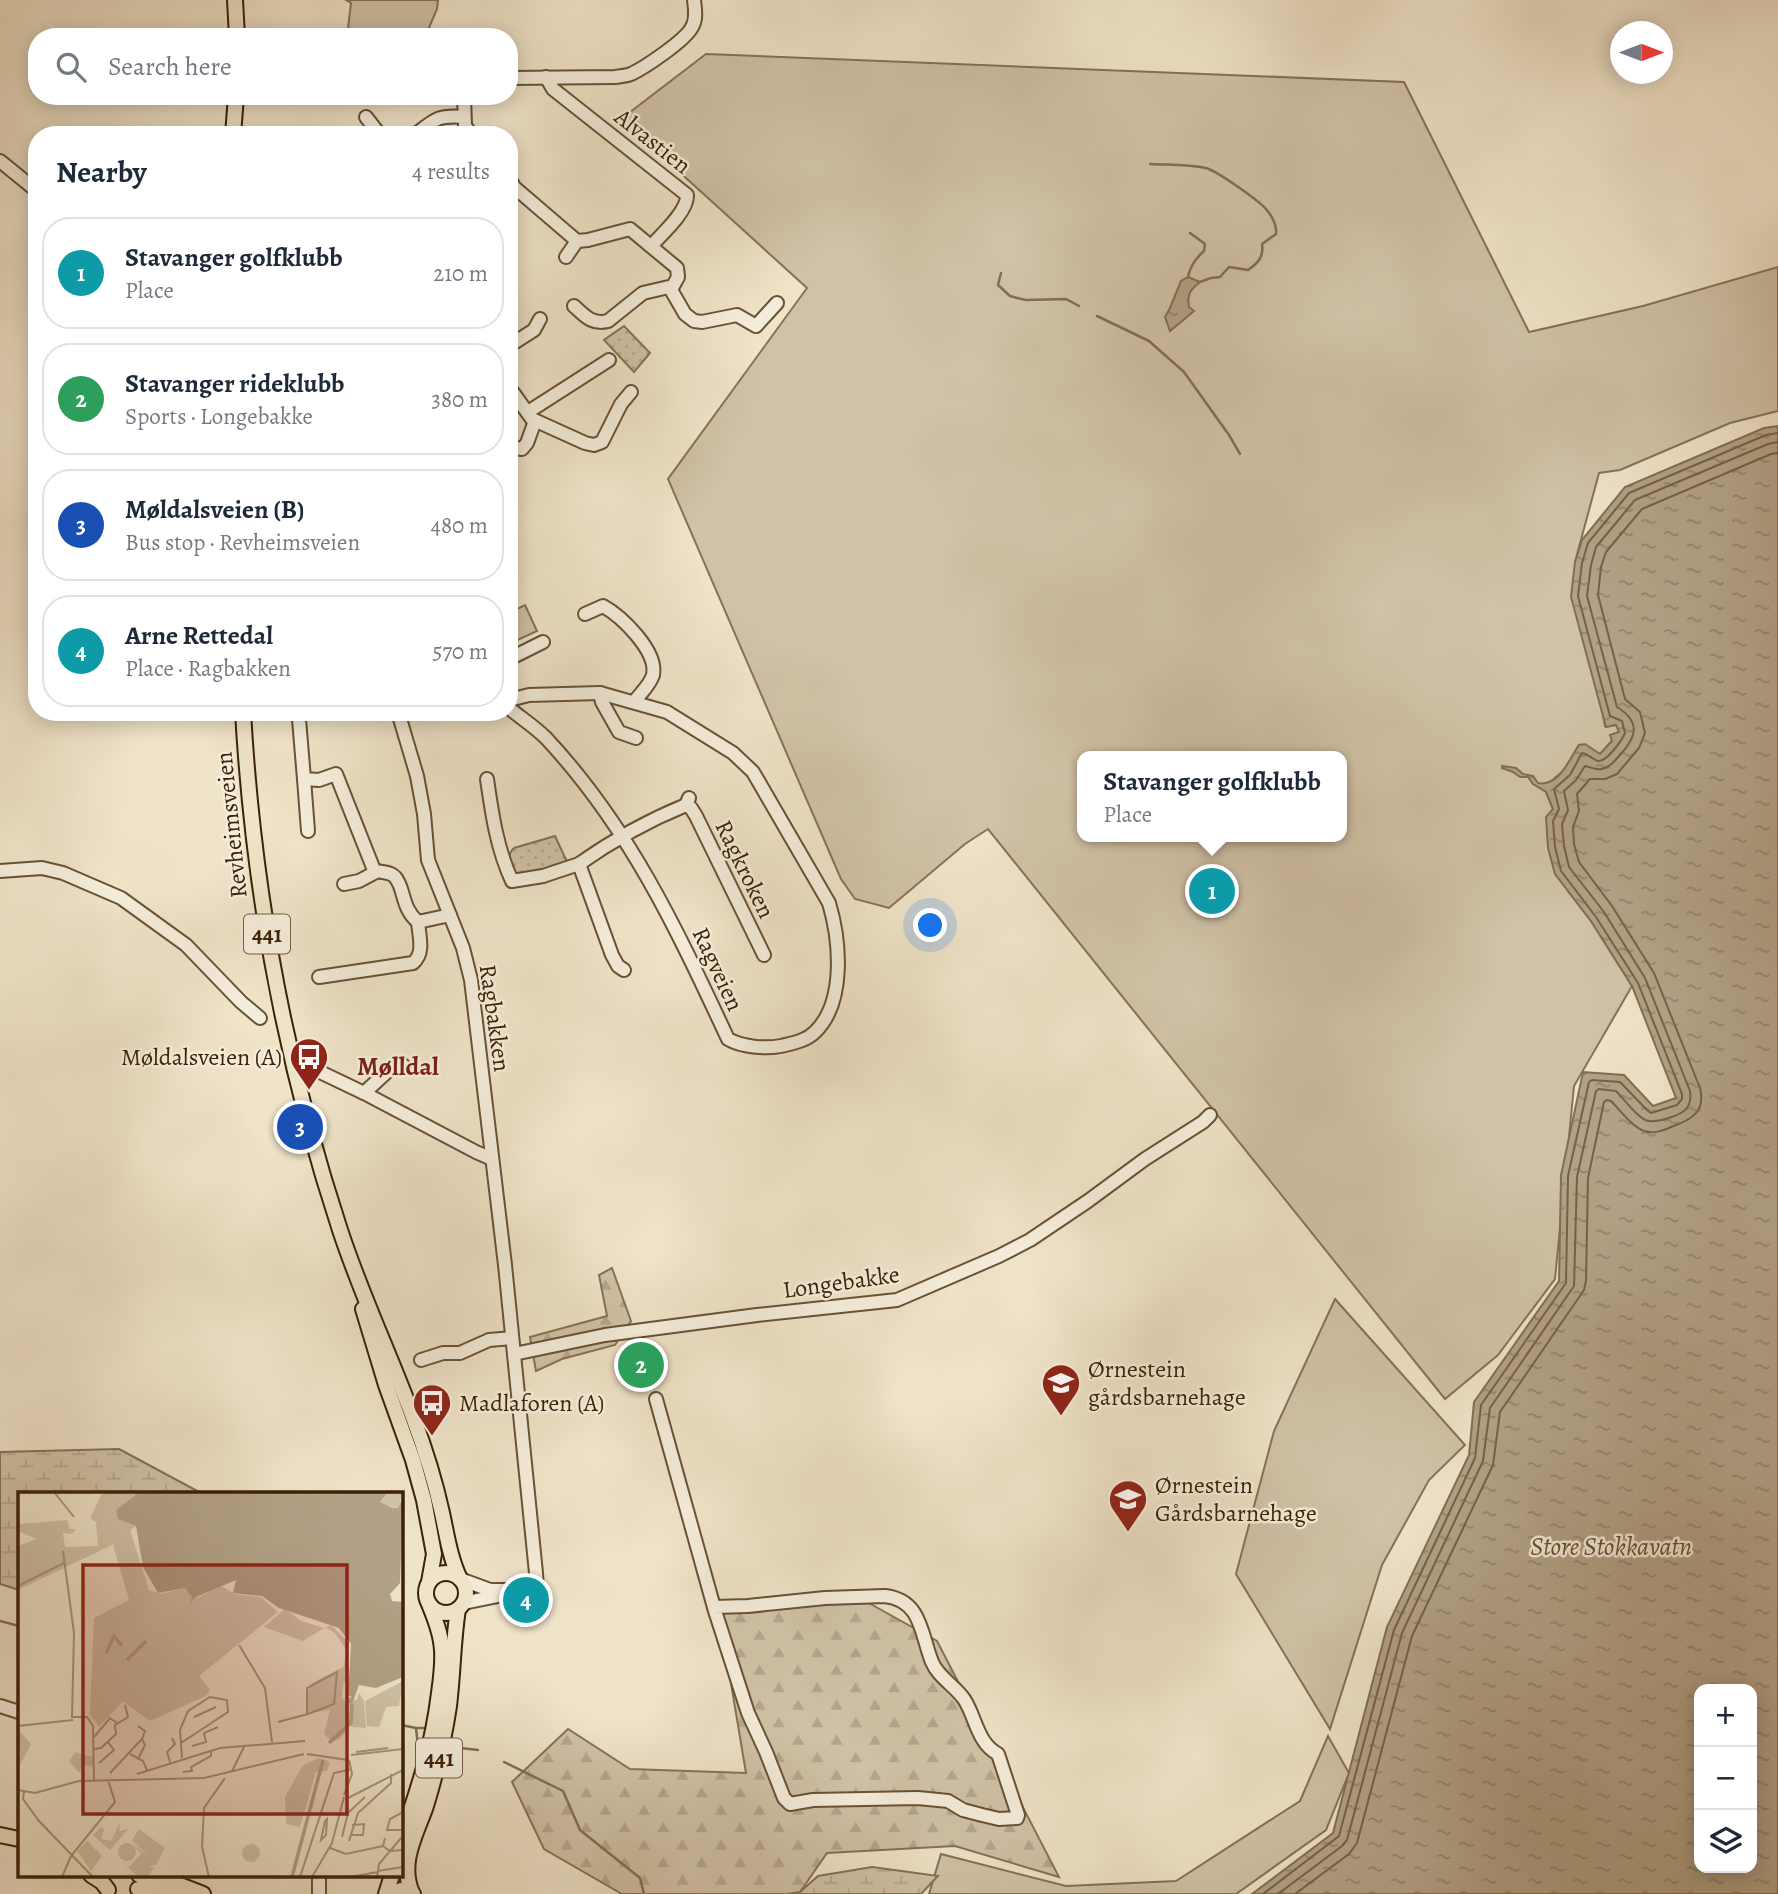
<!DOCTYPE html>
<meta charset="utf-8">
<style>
:root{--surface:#fff;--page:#f6f6f7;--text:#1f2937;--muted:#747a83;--line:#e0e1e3;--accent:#1a73e8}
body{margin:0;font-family:Alegreya,serif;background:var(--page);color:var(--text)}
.controls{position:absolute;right:21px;bottom:21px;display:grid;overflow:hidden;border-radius:14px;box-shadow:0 4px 18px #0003}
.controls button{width:63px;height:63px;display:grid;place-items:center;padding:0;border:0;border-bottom:2px solid var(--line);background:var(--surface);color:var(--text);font:35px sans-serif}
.compass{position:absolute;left:1610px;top:21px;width:63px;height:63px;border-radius:50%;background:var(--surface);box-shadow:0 4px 18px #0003;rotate:90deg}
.you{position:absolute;left:931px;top:926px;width:24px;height:24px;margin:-18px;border:5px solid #fff;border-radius:50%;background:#1a73e8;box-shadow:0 0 0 10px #1a73e833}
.badge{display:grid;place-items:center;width:46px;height:46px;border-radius:50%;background:var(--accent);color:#fff;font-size:23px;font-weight:700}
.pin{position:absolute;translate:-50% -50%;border:4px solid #fff;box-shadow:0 2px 7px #0006}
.popup{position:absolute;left:1077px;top:751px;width:270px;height:91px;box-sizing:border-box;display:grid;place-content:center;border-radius:14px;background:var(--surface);filter:drop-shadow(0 2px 5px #0005);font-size:23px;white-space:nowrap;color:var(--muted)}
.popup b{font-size:26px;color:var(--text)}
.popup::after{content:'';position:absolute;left:50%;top:100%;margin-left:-14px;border:14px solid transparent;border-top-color:var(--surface)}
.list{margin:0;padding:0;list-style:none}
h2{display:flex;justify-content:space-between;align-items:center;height:91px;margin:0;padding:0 28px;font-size:30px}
h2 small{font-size:23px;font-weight:400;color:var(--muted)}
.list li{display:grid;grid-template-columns:46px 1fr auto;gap:21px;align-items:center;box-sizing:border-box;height:112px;margin:0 14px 14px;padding:0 14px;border:2px solid var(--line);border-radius:28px}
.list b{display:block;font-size:26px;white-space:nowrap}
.list p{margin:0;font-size:23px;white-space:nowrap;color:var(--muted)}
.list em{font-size:23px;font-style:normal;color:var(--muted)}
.icon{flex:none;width:38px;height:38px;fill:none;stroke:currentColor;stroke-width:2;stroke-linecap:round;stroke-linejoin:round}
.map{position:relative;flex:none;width:1778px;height:1894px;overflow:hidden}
.search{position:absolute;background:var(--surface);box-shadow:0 4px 18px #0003;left:28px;top:28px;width:490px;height:77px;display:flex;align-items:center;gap:18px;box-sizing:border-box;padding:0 24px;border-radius:28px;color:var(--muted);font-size:26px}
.panel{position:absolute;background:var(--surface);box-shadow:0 4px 18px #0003;left:28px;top:126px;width:490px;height:595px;border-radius:28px}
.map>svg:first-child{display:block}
.grass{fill:#d0c2a7;stroke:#867256;stroke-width:2;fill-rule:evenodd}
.forest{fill:url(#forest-firs);stroke:#867256;stroke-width:2}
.wetland{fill:url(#wetland-marsh);stroke:#867256;stroke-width:2}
.park{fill:url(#park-dots);stroke:#867256;stroke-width:2}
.water{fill:url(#water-ripples);stroke:#826e52;stroke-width:2;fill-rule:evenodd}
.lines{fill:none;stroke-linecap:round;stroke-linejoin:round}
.shore{stroke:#766146;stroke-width:2}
.stream{stroke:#826e52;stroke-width:2.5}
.minor-casing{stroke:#685236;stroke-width:16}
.major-casing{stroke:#3b2105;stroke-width:18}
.minor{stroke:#f5eddb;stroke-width:12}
.major{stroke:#efe3c8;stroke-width:14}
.labels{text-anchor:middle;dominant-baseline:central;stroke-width:5;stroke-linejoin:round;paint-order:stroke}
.shield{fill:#f5eddb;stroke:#735e45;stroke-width:2}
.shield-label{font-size:23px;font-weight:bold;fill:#3b2105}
.street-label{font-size:24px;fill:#3b2105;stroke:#f5eddb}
.poi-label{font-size:24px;fill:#3b2105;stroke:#f5eddb;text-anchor:start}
.neighbourhood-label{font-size:26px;font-weight:bold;fill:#7a1f14;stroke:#f5eddb}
.water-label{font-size:26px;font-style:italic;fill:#654e32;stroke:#f5eddb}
.inset-river{fill:none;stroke:#b2a186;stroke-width:3.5}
.inset-road{fill:none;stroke:#a7957a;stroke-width:2}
.view{fill:#8f2418;fill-opacity:0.15;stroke:#8f2418;stroke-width:3.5}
.inset-edge{fill:none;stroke:#3b2105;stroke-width:3.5}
</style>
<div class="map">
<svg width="1778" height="1894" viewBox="0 0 1778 1894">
<defs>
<pattern id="forest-firs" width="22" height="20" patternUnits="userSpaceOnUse" patternTransform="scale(1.75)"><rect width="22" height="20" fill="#d0c2a7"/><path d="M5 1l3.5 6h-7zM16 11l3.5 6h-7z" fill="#b4a68e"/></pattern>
<pattern id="wetland-marsh" width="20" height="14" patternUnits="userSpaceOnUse" patternTransform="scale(1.75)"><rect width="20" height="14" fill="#d0c2a7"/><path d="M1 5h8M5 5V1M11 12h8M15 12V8" fill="none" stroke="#b4a68e"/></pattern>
<pattern id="park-dots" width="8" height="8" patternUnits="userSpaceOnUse" patternTransform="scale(1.75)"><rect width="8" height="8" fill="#d0c2a7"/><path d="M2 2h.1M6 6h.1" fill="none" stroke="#b4a68e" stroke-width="1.8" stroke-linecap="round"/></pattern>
<pattern id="water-ripples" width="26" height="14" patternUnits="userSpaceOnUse" patternTransform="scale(1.75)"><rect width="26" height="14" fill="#b2a186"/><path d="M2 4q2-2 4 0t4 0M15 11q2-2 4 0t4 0" fill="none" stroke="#92836c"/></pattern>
</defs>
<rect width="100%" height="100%" fill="#efe3c8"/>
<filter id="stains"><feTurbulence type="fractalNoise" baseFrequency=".00286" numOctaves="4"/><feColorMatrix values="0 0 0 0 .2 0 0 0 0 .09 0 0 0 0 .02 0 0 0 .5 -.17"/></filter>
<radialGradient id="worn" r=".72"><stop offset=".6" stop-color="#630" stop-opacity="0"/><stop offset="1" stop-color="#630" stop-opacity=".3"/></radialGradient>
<g class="grass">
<path d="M346,0H438L437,9L425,37H347L351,3Z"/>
<path d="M706,54L1404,82L1529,332L1643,306L1778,267V411L1730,423L1620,470L1599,473L1575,562L1605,726L1617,725L1619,733L1600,754L1579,745L1564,770L1549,783L1546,792L1553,809L1568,891L1591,921L1632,986L1574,1086L1555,1279L1498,1355L1445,1399L988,829L965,844L889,908L855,899L841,879L668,479L807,288L621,119ZM1082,756H1342V837H1082Z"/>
<path d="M525,605L537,631L509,644V613Z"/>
<path d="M1335,1299L1465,1445L1429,1480L1382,1565L1330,1729L1236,1574L1274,1431Z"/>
<path d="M1328,1736L1349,1773L1326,1830L1236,1894H929L941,1854L1066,1886L1176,1881L1300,1801Z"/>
</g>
<g class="forest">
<path d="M612,1268L631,1321L615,1345L562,1359L536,1371L530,1337L607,1316L599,1275Z"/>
<path d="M867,1602L937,1641L1059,1877L955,1846L827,1853L800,1892L796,1894H622L544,1849L512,1782L568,1729L630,1769L746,1773L719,1612Z"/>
</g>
<g class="wetland">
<path d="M119,1449L201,1493H19V1590L0,1584V1452Z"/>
<path d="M872,1867L938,1876L921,1894H787L800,1892L818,1876Z"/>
</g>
<g class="park">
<path d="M624,326L650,353L634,372L604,340Z"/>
<path d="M555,836L568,864L519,879C512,873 505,855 514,848Z"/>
</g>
<g class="water">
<path d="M1188,277L1200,282C1190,290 1187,294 1189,307L1194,311L1170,331L1165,317L1170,308L1181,281Z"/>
<path d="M1778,426V1894H1252L1333,1833L1387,1627L1469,1455L1474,1402L1559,1281L1561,1175L1583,1072L1624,1075L1653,1106L1676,1098L1632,986L1591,921L1555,874L1548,848L1546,817L1553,809L1546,792L1533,784L1528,777H1520L1513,772L1502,768V766L1516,768L1523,774L1533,776L1538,783C1559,787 1569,760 1579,745L1585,744L1600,754L1612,741L1610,735L1619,732L1616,725L1606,727L1571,597L1575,562L1582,540L1625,487L1764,428ZM1752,1689V1868H1699V1689Z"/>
</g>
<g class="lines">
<g class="shore">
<path d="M1263,1894L1339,1836L1394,1630L1475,1458L1481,1405L1566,1283L1568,1176L1589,1082L1592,1080L1620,1082L1647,1110L1651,1113L1677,1105L1682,1099V1094L1638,983L1596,917L1561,871L1555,847L1553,821L1559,809L1554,789L1570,775L1582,753C1588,754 1592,759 1598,761C1607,762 1622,740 1625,733L1622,721L1610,716L1578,596L1582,563L1588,543L1629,493L1766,435L1778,433"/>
<path d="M1278,1894L1342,1846L1347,1840L1402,1633L1483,1461L1490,1408L1574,1286L1577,1177L1596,1091L1599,1089L1616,1091C1625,1100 1634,1114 1645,1120C1654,1124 1681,1116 1687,1108C1691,1102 1691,1097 1690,1091L1645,978L1604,912L1569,867L1564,846L1562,824L1568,810L1564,791L1576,780L1585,766C1590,767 1596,770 1601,769C1609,768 1614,762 1619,756C1637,737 1641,722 1617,707L1587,596L1591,565L1596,547L1635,500L1768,444L1778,442"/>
<path d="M1295,1894L1349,1854L1357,1843L1412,1636L1493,1465L1500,1412L1584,1290L1586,1281L1588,1178L1604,1102L1607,1100L1611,1101C1621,1111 1631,1126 1644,1131C1654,1134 1662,1131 1671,1127C1691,1120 1706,1112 1700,1088L1654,973L1612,906L1579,862L1574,844L1573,827L1579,811L1577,794L1590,779H1605L1617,774L1639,748L1645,733L1640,712L1625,699L1598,595L1601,567L1606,552L1642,509L1771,454L1778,453"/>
</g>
<g class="stream">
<path d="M1150,164C1169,165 1188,164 1206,168C1217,171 1258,200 1266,209C1272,216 1277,224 1276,234L1262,244C1264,257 1258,263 1248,270L1229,267L1220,277L1211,278L1200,282"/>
<path d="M1001,273L998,285L1010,296L1017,298L1026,300L1066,299L1079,306"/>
<path d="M1188,277C1190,266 1195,259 1204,251L1205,244L1190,233"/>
<path d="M1097,316L1149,341L1184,372L1229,435L1240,454"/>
<path d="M0,1621L19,1626"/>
<path d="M401,1725L416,1728H428"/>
<path d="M416,1728L419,1754L423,1753"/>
<path d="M446,1748L452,1747L478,1750"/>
<path d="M504,1762L563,1791L580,1830L640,1878L644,1894"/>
</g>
<g class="minor-casing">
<g id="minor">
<path d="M546,77L553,89L687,195C688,211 662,234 651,246"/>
<path d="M509,78L615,77C620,76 626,76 631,74C644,68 686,40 692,27C697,19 695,9 694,0"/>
<path d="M464,96L465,126L472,135"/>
<path d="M366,117L380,135"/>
<path d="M415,135C435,119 438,115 464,117"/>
<path d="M0,161L37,191"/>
<path d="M509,177L514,187L577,241L588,240L630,229L677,268L678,277L673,286L643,293L608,321C592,325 585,316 574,306"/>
<path d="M566,257L577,241"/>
<path d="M670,288L685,314L694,321L702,322L737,315L756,326L777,303"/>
<path d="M509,346L534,330L540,319"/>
<path d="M509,387L532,419L585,443L594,445L602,442L621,404L631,392"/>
<path d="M528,412L609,360"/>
<path d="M509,447L522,449L527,443L535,421"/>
<path d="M585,614L603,606C621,616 658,651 653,675C650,685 640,694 634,702"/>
<path d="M509,659L543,642"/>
<path d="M600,693L602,702L619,732L636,738"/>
<path d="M509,700L529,695L600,693L667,712L733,753L753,772L829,903C840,940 846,1002 815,1032C806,1041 793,1043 781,1046C765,1049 742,1047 728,1039C677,930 630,828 546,738C535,727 521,718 509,708"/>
<path d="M398,712L417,776L424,814L428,860L463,948L471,980L505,1265L536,1573L537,1588L463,1603"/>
<path d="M299,719L304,779L319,780L336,774L374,870C380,873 390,871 395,877C405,888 401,908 418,922L450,915"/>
<path d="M304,779L308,831"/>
<path d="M487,779C492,814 497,849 512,881L543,876L579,864L612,955L618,966L624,970"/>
<path d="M689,798L686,805L691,808L696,816L764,955"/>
<path d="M579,864C613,840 647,821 686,805"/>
<path d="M0,871L42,868L63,873L121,898L186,945L241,1002L260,1018"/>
<path d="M344,884L359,881L376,872"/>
<path d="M319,977L413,963C425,953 419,936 418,922"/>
<path d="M310,1064L318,1071L364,1093L476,1152L492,1159"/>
<path d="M364,1093L390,1069L403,1065"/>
<path d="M514,1354L605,1335L757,1315L897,1300L999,1256L1030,1240L1088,1201L1145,1159L1203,1122L1210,1115"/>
<path d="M421,1360L443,1353H460L489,1340L512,1338"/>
<path d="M656,1399L715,1611L748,1713L766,1752L784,1798L790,1804L813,1800L918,1798L948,1801L963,1810L982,1815L999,1819L1017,1818L1018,1815L998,1754C977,1743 976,1717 964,1699C955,1686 938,1677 932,1662C921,1635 922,1600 885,1596L825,1598L748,1606L714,1607"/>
<path d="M460,1579L490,1590H505"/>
<path d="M0,1706L19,1712"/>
<path d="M319,1894V1875"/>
</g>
</g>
<g class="major-casing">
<g id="major">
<path d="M235,0L237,37"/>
<path d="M233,135L236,96"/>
<path d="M243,712C253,888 285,1063 340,1230C361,1294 390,1355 413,1417C425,1449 435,1481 442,1513C447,1536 450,1558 460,1579"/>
<path d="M363,1309L386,1385L413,1460L424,1500L434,1554L429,1582"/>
<circle cx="446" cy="1593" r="20"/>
<path d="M0,1835L19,1839"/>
<path d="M401,1839C418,1791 433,1744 439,1693C441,1679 443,1664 442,1650C441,1634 435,1619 429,1604"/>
<path d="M91,1875L102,1882L108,1890"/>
<path d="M139,1875L144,1877L167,1880L203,1894"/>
<path d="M138,1889L164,1890L177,1894"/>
<path d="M412,1893C399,1862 416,1835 426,1806C436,1773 444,1740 449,1706C453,1673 453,1641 458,1609"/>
<path d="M386,1894L392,1875"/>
<path d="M390,1894L401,1890L413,1894"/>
</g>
</g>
<use href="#minor" class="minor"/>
<use href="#major" class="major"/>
</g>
<defs>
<g id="bus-pin" transform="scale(2.0125)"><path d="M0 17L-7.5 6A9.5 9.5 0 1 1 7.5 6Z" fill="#8f2418" stroke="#f5eddb"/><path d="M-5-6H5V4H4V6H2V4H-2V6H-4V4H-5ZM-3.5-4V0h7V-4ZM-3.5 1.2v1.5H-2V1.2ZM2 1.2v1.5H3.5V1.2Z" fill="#fff"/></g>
<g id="school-pin" transform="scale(2.0125)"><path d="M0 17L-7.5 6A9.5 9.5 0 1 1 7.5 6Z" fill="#8f2418" stroke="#f5eddb"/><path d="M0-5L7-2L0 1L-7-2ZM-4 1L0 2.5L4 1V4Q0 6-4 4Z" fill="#fff"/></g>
</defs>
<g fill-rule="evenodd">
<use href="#bus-pin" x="309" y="1057"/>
<use href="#school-pin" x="1061" y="1383"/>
<use href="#bus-pin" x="432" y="1403"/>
<use href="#school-pin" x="1128" y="1499"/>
</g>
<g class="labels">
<g class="shield">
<rect x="244" y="914.5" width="46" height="39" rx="5"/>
<rect x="416" y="1738.5" width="46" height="39" rx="5"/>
</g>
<g class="shield-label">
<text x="267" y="934">441</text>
<text x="439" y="1758">441</text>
</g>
<g class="street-label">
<text transform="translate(653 141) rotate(38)">Alvastien</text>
<text transform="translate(231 825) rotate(-96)">Revheimsveien</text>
<text transform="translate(745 869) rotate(64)">Ragkroken</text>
<text transform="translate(718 969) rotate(65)">Ragveien</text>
<text transform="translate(495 1018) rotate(82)">Ragbakken</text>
<text transform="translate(841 1282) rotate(-8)">Longebakke</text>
</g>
<g class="poi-label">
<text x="282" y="1057" text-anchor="end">Møldalsveien (A)</text>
<text x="1088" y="1369">Ørnestein<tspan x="1088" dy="28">gårdsbarnehage</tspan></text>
<text x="459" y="1403">Madlaforen (A)</text>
<text x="1155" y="1485">Ørnestein<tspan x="1155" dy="28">Gårdsbarnehage</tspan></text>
</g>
<g class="neighbourhood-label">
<text x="398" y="1066">Mølldal</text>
</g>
<g class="water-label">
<text x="1611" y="1546">Store Stokkavatn</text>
</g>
</g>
<g transform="translate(18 1492)">
<rect width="385" height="385" fill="#efe3c8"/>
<path d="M112,38L131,98L143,102L167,96L179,106L203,94L217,102L243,105L260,120L181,184L192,198L188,204L132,229L105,209L81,235L72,223L76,126L111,108L95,53ZM267,117L283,129L306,136L285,149L246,135ZM313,133L331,151L330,192L324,190L328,157L316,140L307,136ZM385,189L381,214L368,215L361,235L349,234L347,209ZM57,260L75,265V274L65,273L61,281L51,269ZM102,331L101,339L110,337L92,358L75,343L83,335L86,338L83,347L93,349ZM121,337L147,356L138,373L131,374L136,376L130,385H120L104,369L111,375L123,362L115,352L131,365L114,348ZM69,349L84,364L73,379L59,359ZM100 360a9 9 0 1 1 18 0a9 9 0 1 1-18 0ZM224 361a9 9 0 1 1 18 0a9 9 0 1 1-18 0Z" fill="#d0c2a7"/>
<path d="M90,0H121L98,18L100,27L118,34L96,52L0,98V54L19,47L0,39V23L1,32L49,28L52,37H58L54,42L45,41L47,55L80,54L78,30L72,26L83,3ZM370,0H385L380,16L364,15L362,10ZM327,174L324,206L329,210L333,229L323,246L314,250L306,242L312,218L290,221L289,201L294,191Z" fill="#d0c2a7"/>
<path d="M327,191L330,205H335L330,209L339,208L341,201L346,209L348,236L333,235ZM301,266L312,270L309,279L298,280L282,335L268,332L267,305L285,273Z" fill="#d0c2a7"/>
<path d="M0,237L13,252L0,277Z" fill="#d0c2a7"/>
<path d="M121,0H370L362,10L374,16H380L385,5L382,91L372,102L374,109L385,110V185L358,196L341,193L334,212L329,210L334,205L330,203L333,152L321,136L261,116L244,104L215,101L218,88L176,106L172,112L174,105L167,96L140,101L125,75L118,34L100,27L98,18Z" fill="#b2a186"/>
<path class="inset-river" d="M88,161L96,144L104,154M109,168L128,149M311,251L333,231L334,212M274,385L305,268"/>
<path class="inset-road" d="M36,0L56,25M45,59L56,141L54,225H69L75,234L76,289M0,94L46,71M221,153L247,196L254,250M176,225L198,215M260,230L290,222L316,212L319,180L289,196V222M0,234L55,228M76,245L92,226L99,231M163,251L210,220L209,208L192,205L170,219L162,238L164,266M174,254L188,250L186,241L200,235M76,257L83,256L98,242L97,233L110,225L107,213M338,260L370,256M112,262L125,269L129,278M289,262L330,268M333,263L385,257M120,267L127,253L124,247M152,270L149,260L157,252L154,246M81,271L96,258L90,250M214,279L227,253M165,280L174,279L173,275L193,264V259M92,281L124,247L127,239L120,234M119,282L202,256L287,249M0,298L17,301L61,289L186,286L286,262M6,300L5,307L21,329L75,385M326,303L334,282L331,268M330,306L385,278M385,320L372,327L369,338H385M309,327L308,343L303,348L307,329ZM332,343H345L346,332L334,333M324,345L330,321L347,305M367,346L365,354L372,359L385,358M331,349L340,321L373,291V282M312,356L328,362L365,354M360,379L385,375M44,385L53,364L97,310L90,288M191,385L184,355L186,316L207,286M282,385L316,281L334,277M294,385L314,351L326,305M331,385L360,380M359,385L361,372L384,345"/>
<path class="view" d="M65,73H329V322H65Z"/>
<rect width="385" height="385" class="inset-edge"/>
</g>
<rect width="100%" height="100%" filter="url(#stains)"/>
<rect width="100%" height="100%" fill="url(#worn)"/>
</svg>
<div class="controls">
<button>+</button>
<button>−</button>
<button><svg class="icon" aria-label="layers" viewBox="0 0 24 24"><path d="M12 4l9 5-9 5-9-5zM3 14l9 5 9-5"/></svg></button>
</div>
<svg class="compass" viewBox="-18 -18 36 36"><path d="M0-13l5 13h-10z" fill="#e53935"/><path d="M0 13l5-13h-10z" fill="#747a83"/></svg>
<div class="you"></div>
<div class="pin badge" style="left:1212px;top:891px;background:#0f9aa8">1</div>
<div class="popup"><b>Stavanger golfklubb</b>Place</div>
<div class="pin badge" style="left:641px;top:1365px;background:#2e9e5b">2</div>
<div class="pin badge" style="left:300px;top:1127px;background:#1a4fb4">3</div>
<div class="pin badge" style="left:526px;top:1600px;background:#0f9aa8">4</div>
<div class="search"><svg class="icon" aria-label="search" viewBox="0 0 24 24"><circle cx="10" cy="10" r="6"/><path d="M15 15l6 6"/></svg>Search here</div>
<section class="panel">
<h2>Nearby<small>4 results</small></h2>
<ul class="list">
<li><span class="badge" style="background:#0f9aa8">1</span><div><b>Stavanger golfklubb</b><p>Place</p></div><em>210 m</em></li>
<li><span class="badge" style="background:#2e9e5b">2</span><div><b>Stavanger rideklubb</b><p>Sports · Longebakke</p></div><em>380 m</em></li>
<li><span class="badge" style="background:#1a4fb4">3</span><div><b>Møldalsveien (B)</b><p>Bus stop · Revheimsveien</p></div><em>480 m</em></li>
<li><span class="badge" style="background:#0f9aa8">4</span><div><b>Arne Rettedal</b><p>Place · Ragbakken</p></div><em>570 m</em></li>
</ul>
</section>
</div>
